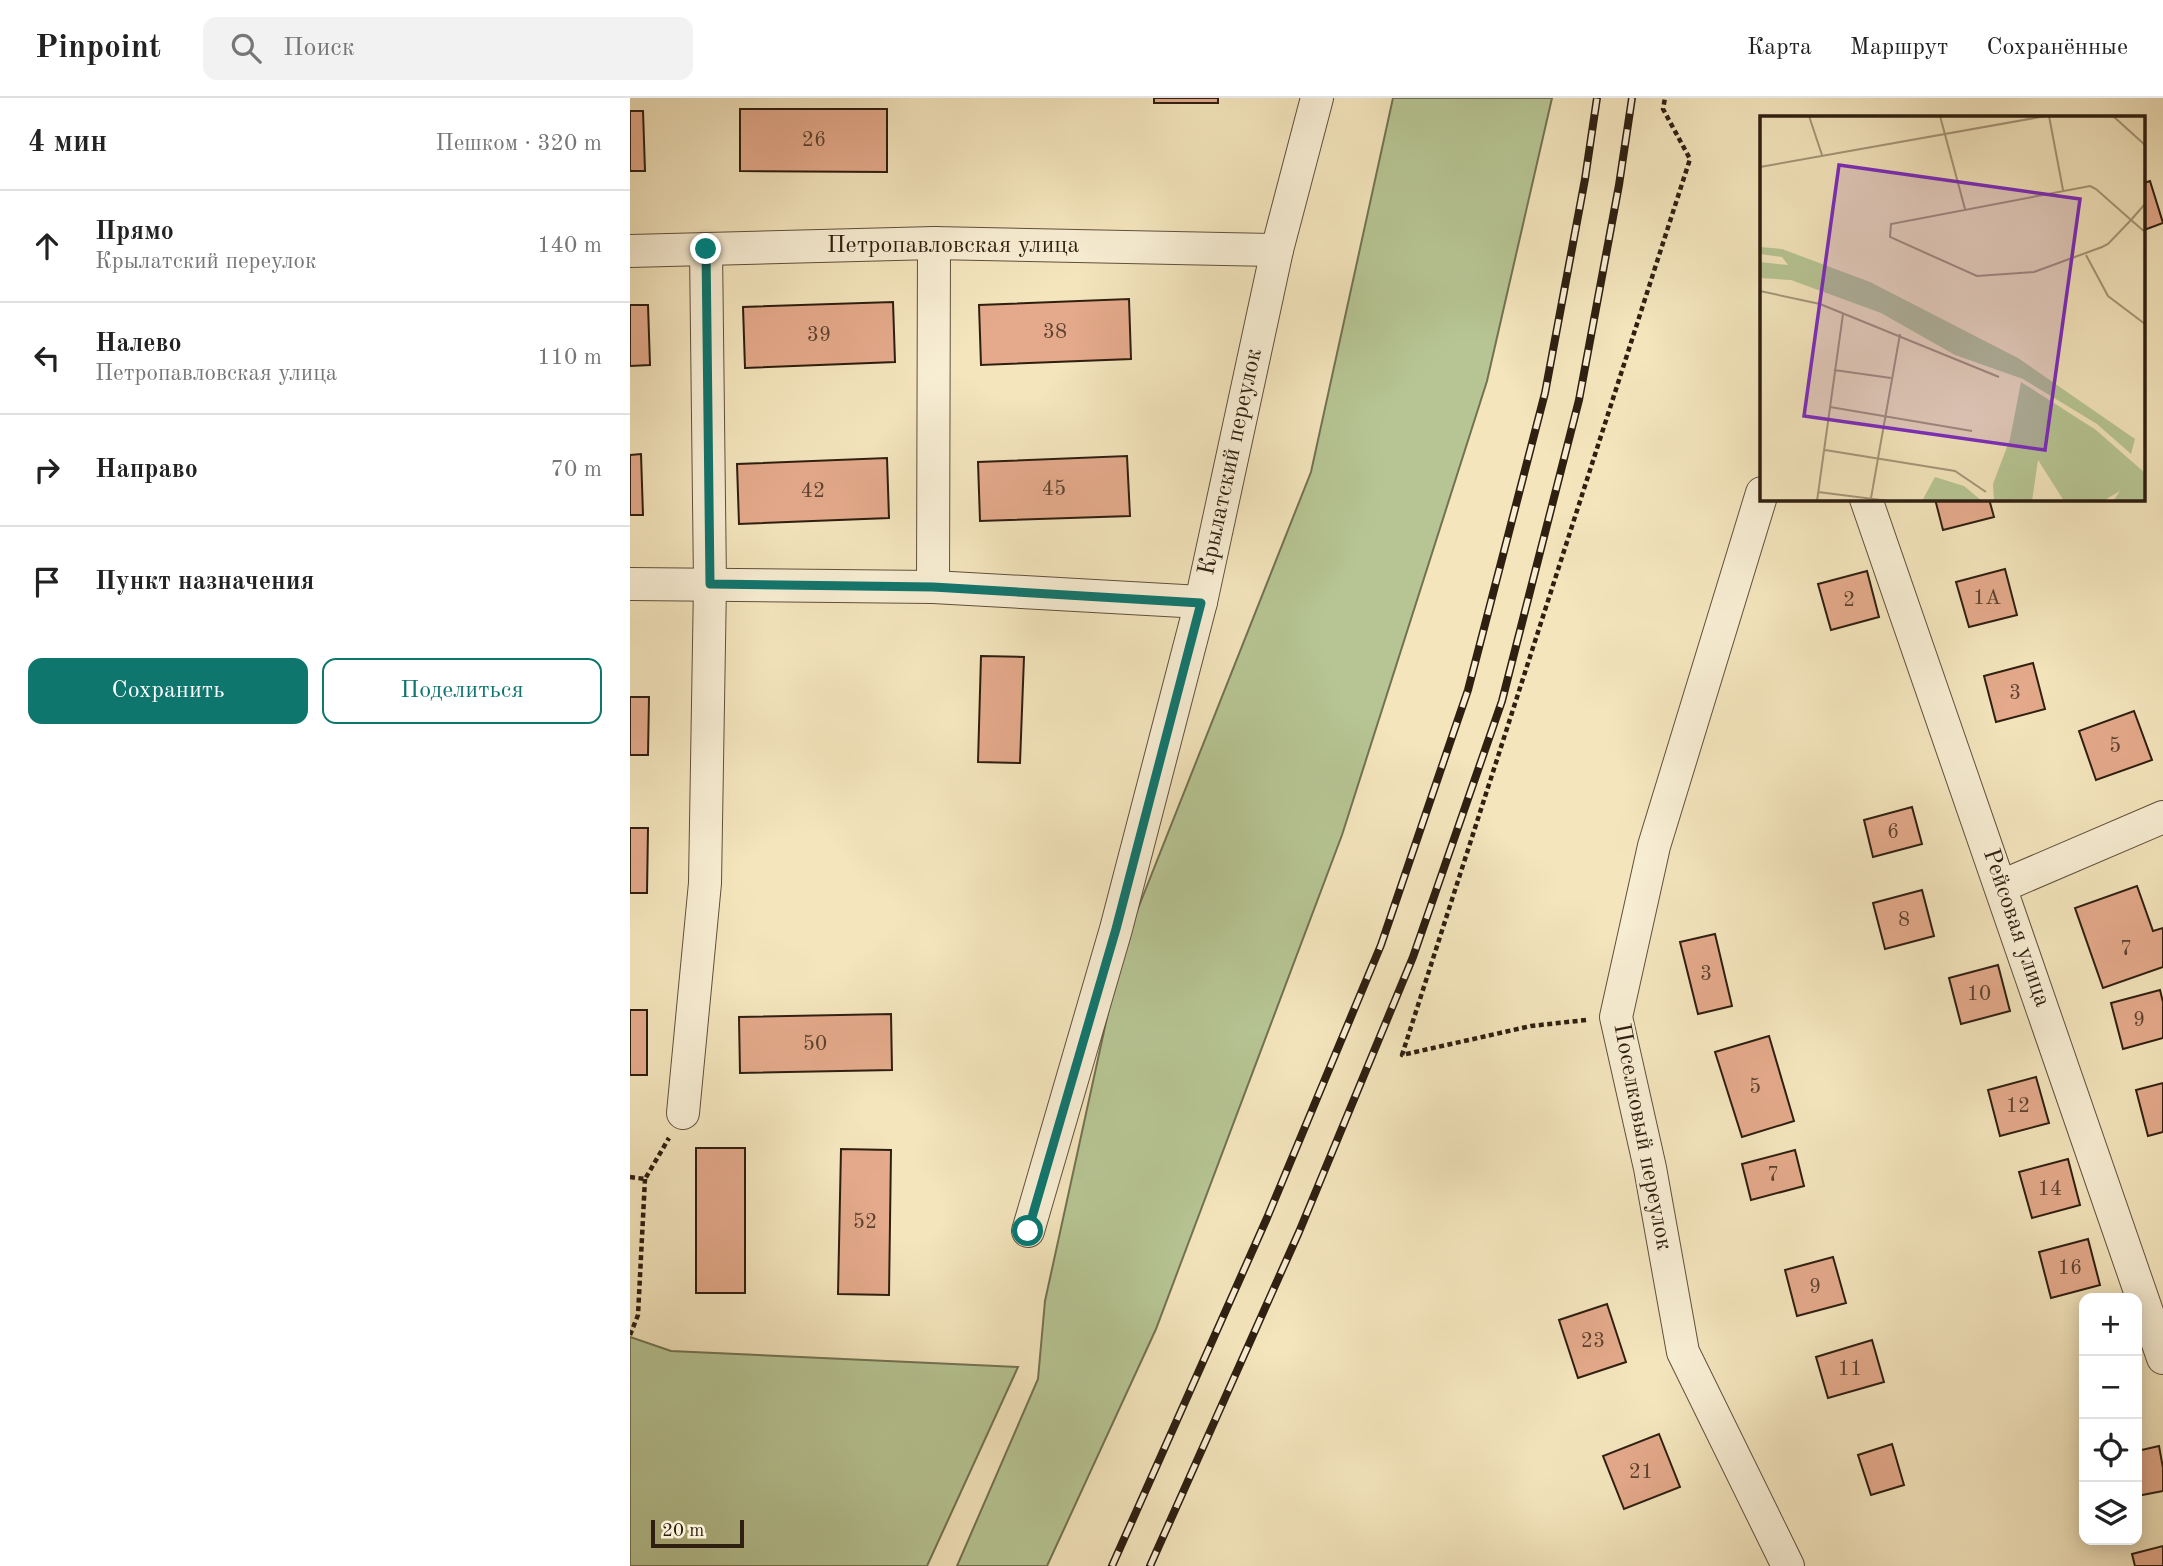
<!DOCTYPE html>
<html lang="ru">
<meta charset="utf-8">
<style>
:root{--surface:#fff;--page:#f2f2f2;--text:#222;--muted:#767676;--line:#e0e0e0;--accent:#0f766e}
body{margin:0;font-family:"Old Standard TT",serif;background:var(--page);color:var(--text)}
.controls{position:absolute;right:21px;bottom:21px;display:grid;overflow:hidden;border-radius:14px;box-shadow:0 4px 18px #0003}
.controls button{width:63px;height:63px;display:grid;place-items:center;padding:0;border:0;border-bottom:2px solid var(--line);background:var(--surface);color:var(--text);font:35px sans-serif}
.scale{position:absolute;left:21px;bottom:18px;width:93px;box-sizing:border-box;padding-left:7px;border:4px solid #2e1f11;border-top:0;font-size:19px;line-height:24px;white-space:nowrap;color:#2e1f11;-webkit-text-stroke:5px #f8eed4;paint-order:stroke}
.stop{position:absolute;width:21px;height:21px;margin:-16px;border:5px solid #0f766e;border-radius:50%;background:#fff}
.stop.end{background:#0f766e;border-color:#fff;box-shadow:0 2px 7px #0008}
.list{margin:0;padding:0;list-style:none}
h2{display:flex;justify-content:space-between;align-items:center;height:91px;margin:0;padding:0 28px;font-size:30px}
h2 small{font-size:23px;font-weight:400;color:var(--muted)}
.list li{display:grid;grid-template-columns:46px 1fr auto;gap:21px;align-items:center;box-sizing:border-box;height:112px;padding:0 28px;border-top:2px solid var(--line)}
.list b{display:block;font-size:26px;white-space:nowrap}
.list p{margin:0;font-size:23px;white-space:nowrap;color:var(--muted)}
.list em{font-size:23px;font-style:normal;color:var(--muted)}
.actions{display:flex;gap:14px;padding:21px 28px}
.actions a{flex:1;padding:16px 0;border:2px solid var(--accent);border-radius:14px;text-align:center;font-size:24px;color:var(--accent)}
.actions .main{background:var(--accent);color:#fff}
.icon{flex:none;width:38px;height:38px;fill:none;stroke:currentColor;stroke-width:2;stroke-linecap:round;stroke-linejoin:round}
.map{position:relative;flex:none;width:1533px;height:1468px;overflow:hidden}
header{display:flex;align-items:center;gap:42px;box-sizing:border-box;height:98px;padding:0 35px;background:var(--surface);border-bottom:2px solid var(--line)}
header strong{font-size:33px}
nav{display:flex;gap:38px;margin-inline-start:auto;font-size:24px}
.search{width:490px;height:63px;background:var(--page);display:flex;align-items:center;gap:18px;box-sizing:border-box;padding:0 24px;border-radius:14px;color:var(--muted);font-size:26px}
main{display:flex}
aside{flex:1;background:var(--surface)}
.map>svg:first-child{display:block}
.green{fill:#b7c594;stroke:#727252;stroke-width:2}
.building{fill:#e4aa8b;stroke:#2e1f11;stroke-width:2}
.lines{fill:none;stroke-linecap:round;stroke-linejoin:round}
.street-casing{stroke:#60503c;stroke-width:34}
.path{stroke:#2e1f11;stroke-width:4.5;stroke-dasharray:5 3.5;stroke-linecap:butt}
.street{stroke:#f8eed4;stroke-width:32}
.rail-casing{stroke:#2e1f11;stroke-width:8}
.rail{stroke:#f8eed4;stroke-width:5;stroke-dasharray:16;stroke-linecap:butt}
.route{stroke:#0f766e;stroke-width:9}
.labels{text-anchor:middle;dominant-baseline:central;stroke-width:5;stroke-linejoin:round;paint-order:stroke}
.number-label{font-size:21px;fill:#5c4230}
.street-label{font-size:24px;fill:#2e1f11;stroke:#f8eed4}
.inset-road{fill:none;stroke:#a59678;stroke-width:2}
.view{fill:#7b2cbf;fill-opacity:0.15;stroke:#7b2cbf;stroke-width:3.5}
.inset-edge{fill:none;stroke:#2e1f11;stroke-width:3.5}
</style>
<header>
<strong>Pinpoint</strong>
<div class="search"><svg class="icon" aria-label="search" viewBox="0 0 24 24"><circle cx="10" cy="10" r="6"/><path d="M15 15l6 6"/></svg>Поиск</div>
<nav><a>Карта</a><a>Маршрут</a><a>Сохранённые</a></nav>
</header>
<main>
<aside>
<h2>4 мин<small>Пешком · 320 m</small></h2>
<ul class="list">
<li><svg class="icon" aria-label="ahead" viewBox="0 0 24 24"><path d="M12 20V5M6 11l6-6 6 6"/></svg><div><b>Прямо</b><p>Крылатский переулок</p></div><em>140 m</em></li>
<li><svg class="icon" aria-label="left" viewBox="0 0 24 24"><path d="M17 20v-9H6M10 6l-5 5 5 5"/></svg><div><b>Налево</b><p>Петропавловская улица</p></div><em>110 m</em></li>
<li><svg class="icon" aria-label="right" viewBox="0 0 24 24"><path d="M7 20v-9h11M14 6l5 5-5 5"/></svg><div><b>Направо</b></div><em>70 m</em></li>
<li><svg class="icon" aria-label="arrive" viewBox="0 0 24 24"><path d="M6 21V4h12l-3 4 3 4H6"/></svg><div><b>Пункт назначения</b></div></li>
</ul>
<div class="actions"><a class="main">Сохранить</a><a>Поделиться</a></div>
</aside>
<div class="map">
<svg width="1533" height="1468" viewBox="0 0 1533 1468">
<rect width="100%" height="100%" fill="#f4e5bd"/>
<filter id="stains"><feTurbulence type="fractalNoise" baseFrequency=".00286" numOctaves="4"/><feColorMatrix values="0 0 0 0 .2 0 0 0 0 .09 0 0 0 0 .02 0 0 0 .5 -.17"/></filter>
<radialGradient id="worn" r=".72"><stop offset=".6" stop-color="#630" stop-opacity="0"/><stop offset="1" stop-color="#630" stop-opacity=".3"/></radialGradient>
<g class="green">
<path d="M763,0H922L857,283L712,737L526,1231L417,1468H327L408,1281L415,1203L492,851L681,374Z"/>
<path d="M0,1239L41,1253L388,1269L297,1468H0Z"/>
</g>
<g class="building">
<rect x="524" y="0" width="64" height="5"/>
<path d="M110,11H257V74L110,73Z"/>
<path d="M0,13H13L15,73H0Z"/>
<path d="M1520,83L1533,125L1514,132V85Z"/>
<path d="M499,201L501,261L351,267L349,207Z"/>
<path d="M263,204L265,264L115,270L113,209Z"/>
<path d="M0,207H18L20,267L0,268Z"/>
<path d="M11,356L13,417H0V357Z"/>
<path d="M497,358L500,418L350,423L348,364Z"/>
<path d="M257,360L259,420L109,426L107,366Z"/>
<path d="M1305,401H1359L1364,419L1313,432Z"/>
<path d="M1375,471L1387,517L1339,529L1326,484Z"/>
<path d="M1237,473L1249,519L1201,532L1188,486Z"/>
<path d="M351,558L394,559L390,665L348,664Z"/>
<path d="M1403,565L1415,611L1366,624L1354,578Z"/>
<path d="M0,599H19L18,657H0Z"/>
<path d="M1504,613L1522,662L1466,682L1449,633Z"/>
<path d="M1282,709L1292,746L1243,759L1234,722Z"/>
<path d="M0,730H18L17,795H0Z"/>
<path d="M1507,788L1523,833L1533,830V869L1473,890L1445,810Z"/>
<path d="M1292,792L1304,838L1255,851L1243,805Z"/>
<path d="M1085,836L1102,908L1068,916L1050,844Z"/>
<path d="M1368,867L1380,913L1331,926L1319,880Z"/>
<path d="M1530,892L1533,904V940L1493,951L1481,905Z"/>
<rect x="0" y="912" width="17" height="65"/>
<path d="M261,916L262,972L110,975L109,919Z"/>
<path d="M1139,938L1164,1023L1112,1039L1085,954Z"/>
<path d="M1406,979L1419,1025L1370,1038L1358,992Z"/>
<path d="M1533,985V1034L1518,1038L1506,992Z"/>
<rect x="66" y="1050" width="49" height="145"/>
<path d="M211,1051L261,1052L259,1197L208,1196Z"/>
<path d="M1165,1052L1174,1088L1121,1102L1112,1066Z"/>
<path d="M1438,1061L1450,1107L1402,1120L1389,1074Z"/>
<path d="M1458,1141L1470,1187L1421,1200L1409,1154Z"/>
<path d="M1203,1159L1216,1205L1167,1218L1155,1172Z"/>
<path d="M977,1206L996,1264L948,1280L929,1222Z"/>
<path d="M1242,1242L1254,1284L1198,1300L1186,1259Z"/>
<path d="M1029,1336L1050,1389L994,1411L973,1358Z"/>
<path d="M1262,1346L1274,1387L1241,1397L1228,1357Z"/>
<path d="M1529,1348L1533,1370V1393L1507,1398V1353Z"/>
<path d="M1533,1448V1468H1505L1502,1456Z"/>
</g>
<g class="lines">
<g class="street-casing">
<g id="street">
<path d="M0,153L304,145L647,152"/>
<path d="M1132,395L1024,748L986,919L1020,1070L1053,1254L1158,1468"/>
<path d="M1236,401L1533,1260"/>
<path d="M0,486L303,489L571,504"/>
<path d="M303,489L304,145"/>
<path d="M1372,788L1533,719"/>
<path d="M53,1015L75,785L80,486L76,151"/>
<path d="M398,1133L486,831L571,504L647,152L687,0"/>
</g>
</g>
<g class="path">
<path d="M956,922L901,928L772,957L1060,61L1033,11L1035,0"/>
<path d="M0,1079L15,1081L39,1040"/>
<path d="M0,1237L8,1217L15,1081"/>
</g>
<use href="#street" class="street"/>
<g class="rail-casing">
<g id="rail">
<path d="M482,1468L637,1120L751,847L838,592L915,295L955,81L967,0"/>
<path d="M520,1468L669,1134L783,859L872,603L949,302L989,87L1002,0"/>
</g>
</g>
<use href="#rail" class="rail"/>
</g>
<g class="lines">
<path class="route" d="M76,151L80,486L303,489L571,505L486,831L398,1133"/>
</g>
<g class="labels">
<g class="number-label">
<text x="184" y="42">26</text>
<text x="425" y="234">38</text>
<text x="189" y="237">39</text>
<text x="424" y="391">45</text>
<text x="183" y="393">42</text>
<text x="1357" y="500">1А</text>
<text x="1219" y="502">2</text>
<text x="1385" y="595">3</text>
<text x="1485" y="648">5</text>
<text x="1263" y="734">6</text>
<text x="1274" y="822">8</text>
<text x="1496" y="851">7</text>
<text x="1076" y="876">3</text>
<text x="1349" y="896">10</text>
<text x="1509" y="922">9</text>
<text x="185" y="946">50</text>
<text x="1125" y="989">5</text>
<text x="1388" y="1008">12</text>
<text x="1143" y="1077">7</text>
<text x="1420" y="1091">14</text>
<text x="235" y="1124">52</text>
<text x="1440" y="1170">16</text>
<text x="1185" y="1189">9</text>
<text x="963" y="1243">23</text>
<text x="1220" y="1271">11</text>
<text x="1011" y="1374">21</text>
</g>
<g class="street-label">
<text x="323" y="148">Петропавловская улица</text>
<text transform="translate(601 364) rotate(-78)">Крылатский переулок</text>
<text transform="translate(1386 830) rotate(71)">Рейсовая улица</text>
<text transform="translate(1012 1039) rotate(79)">Поселковый переулок</text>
</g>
</g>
<g transform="translate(1130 18)">
<rect width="385" height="385" fill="#f4e5bd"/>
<path d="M0,131L22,133L110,166L258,242L375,323L371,338L337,308L263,263L195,239L121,197L31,164L0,162V146L28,149L22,141L0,138ZM261,266L336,314L385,357V385H353L360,375L343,385H304L278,344L272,385H234L233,368L250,323ZM175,361L204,370L222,385H162Z" fill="#b7c594"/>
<path class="inset-road" d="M49,0L62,39M180,0L205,93M289,0L303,74M353,0L385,29M0,51L286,0M385,88L371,104L348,128L342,131L274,156L217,160L130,121L131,108L330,70L336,73L371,104L385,116M326,139L348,180L385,208M0,175L60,188L239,261M74,254L131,262M70,291L212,315M65,334L195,355L226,376M58,376L129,385M111,382L140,218M57,385L83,198"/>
<path class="view" d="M79,49L320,83L285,334L44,300Z"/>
<rect width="385" height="385" class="inset-edge"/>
</g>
<rect width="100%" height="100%" filter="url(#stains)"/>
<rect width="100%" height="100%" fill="url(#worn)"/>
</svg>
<div class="controls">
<button>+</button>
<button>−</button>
<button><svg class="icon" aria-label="locate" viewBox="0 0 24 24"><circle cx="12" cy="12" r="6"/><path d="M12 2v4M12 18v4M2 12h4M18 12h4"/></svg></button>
<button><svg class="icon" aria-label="layers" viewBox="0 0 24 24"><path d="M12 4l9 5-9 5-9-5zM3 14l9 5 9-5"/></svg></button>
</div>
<div class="scale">20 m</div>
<div class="stop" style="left:398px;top:1133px"></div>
<div class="stop end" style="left:76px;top:151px"></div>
</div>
</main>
